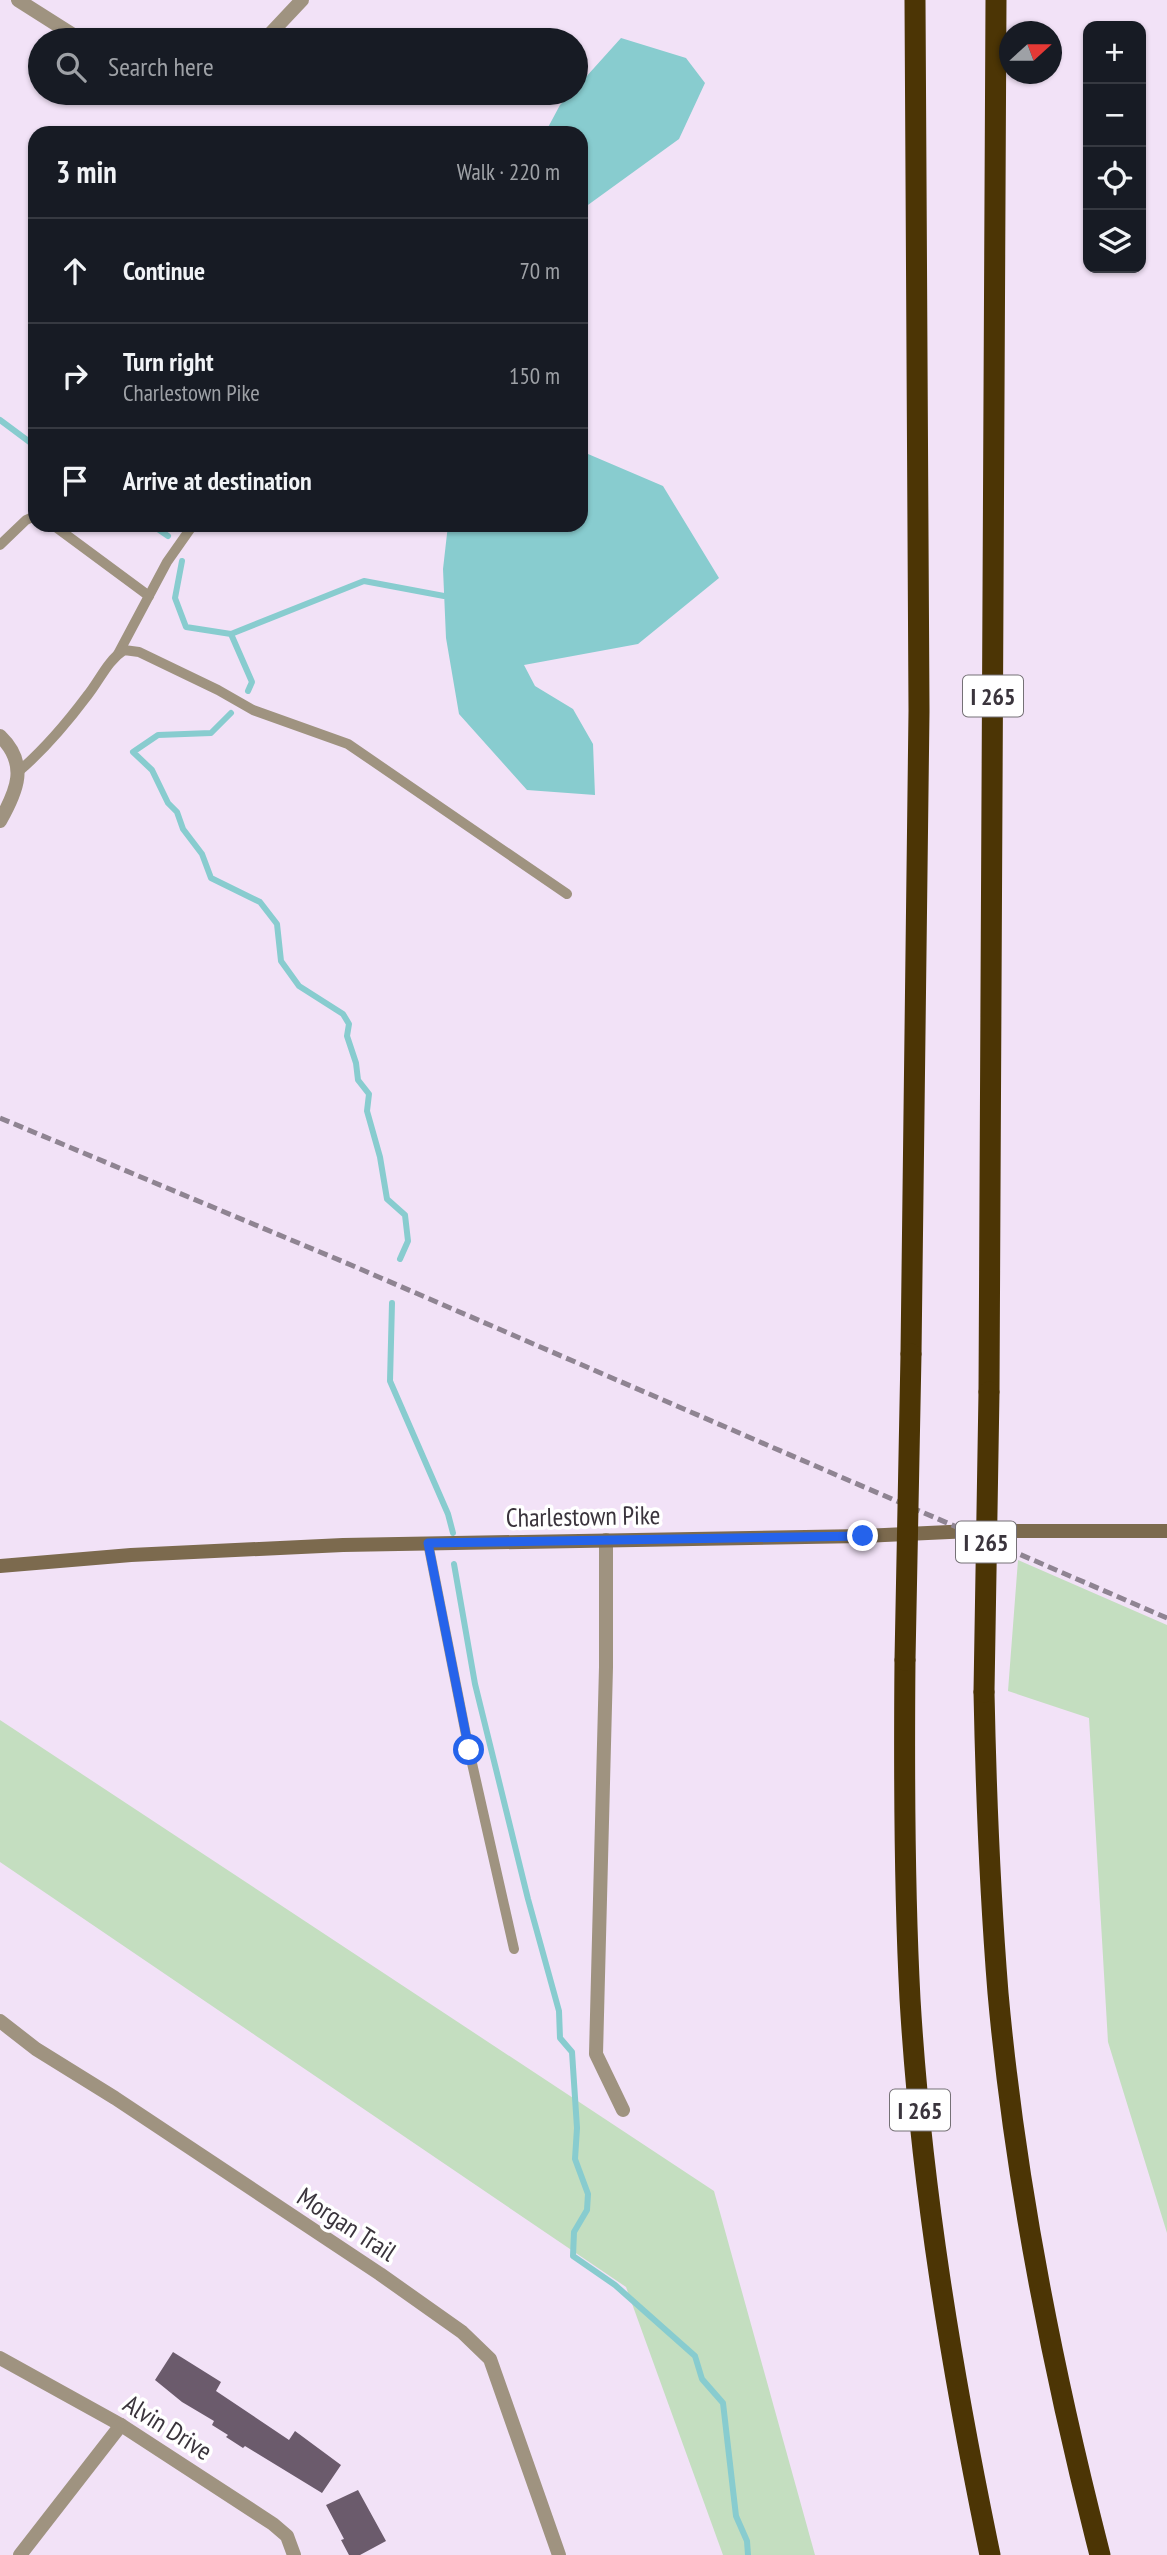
<!DOCTYPE html>
<meta charset="utf-8">
<style>
:root{--surface:#171b24;--page:#20242c;--text:#f1f3f6;--muted:#9ea1a6;--line:#363941}
body{margin:0;font-family:"PT Sans Narrow",sans-serif;background:var(--page);color:var(--text)}
.controls{position:absolute;right:21px;top:21px;display:grid;overflow:hidden;border-radius:14px;box-shadow:0 2px 5px #0004}
.controls button{width:63px;height:63px;display:grid;place-items:center;padding:0;border:0;border-bottom:2px solid var(--line);background:var(--surface);color:var(--text);font:35px sans-serif}
.compass{position:absolute;left:999px;top:21px;width:63px;height:63px;border-radius:50%;background:var(--surface);box-shadow:0 2px 5px #0004;rotate:69deg}
.stop{position:absolute;width:21px;height:21px;margin:-16px;border:5px solid #2563eb;border-radius:50%;background:#fff}
.stop.end{background:#2563eb;border-color:#fff;box-shadow:0 2px 7px #0008}
.list{margin:0;padding:0;list-style:none}
h2{display:flex;justify-content:space-between;align-items:center;height:91px;margin:0;padding:0 28px;font-size:30px}
h2 small{font-size:23px;font-weight:400;color:var(--muted)}
.list li{display:grid;grid-template-columns:46px 1fr auto;gap:21px;align-items:center;box-sizing:border-box;height:105px;padding:0 28px;border-top:2px solid var(--line)}
.list b{display:block;font-size:26px;white-space:nowrap}
.list p{margin:0;font-size:23px;white-space:nowrap;color:var(--muted)}
.list em{font-size:23px;font-style:normal;color:var(--muted)}
.icon{flex:none;width:38px;height:38px;fill:none;stroke:currentColor;stroke-width:2;stroke-linecap:round;stroke-linejoin:round}
.map{position:relative;flex:none;width:1167px;height:2555px;overflow:hidden}
.search{position:absolute;background:var(--surface);box-shadow:0 2px 5px #0004;left:28px;top:28px;width:560px;height:77px;display:flex;align-items:center;gap:18px;box-sizing:border-box;padding:0 24px;border-radius:38px;color:var(--muted);font-size:26px}
.panel{position:absolute;background:var(--surface);box-shadow:0 2px 5px #0004;left:28px;top:126px;width:560px;height:406px;border-radius:21px}
.map>svg:first-child{display:block}
.green{fill:#c4dec0}
.water{fill:#88cccf}
.lines{fill:none;stroke-linecap:round;stroke-linejoin:round}
.stream{stroke:#88cccf;stroke-width:6}
.building{fill:#6b5b6c}
.lane{stroke:#9f9380;stroke-width:10}
.street{stroke:#9f9380;stroke-width:14}
.secondary{stroke:#7c6a4e;stroke-width:14}
.highway{stroke:#4c3505;stroke-width:21}
.rail{stroke:#8f8492;stroke-width:5;stroke-dasharray:10 5;stroke-linecap:butt}
.highway-bridge{stroke:#4c3505;stroke-width:21}
.route{stroke:#2563eb;stroke-width:9}
.labels{text-anchor:middle;dominant-baseline:central;stroke-width:7;stroke-linejoin:round;paint-order:stroke}
.shield{fill:#fff;stroke:#757176;stroke-width:2}
.shield-label{font-size:24px;font-weight:bold;fill:#3a343c}
.street-label{font-size:26px;fill:#3a343c;stroke:#fff}
</style>
<div class="map">
<svg width="1167" height="2555" viewBox="0 0 1167 2555">
<rect width="100%" height="100%" fill="#f2e2f7"/>
<g class="green">
<path d="M1018,1560L1167,1625V2233L1108,2042L1089,1718L1008,1691Z"/>
<path d="M0,1720L714,2191L815,2555H723L626,2287L0,1862Z"/>
</g>
<g class="water">
<path d="M621,38L686,58L705,83L679,139L581,210V133H545L560,105L571,93H576V88Z"/>
<path d="M581,451L663,486L719,578L638,644L524,665L535,686L573,709L593,744L595,795L527,790L459,714L446,638L443,569L448,525H581Z"/>
</g>
<g class="lines">
<g class="stream">
<path d="M0,420L35,446"/>
<path d="M152,525L168,536"/>
<path d="M182,561L175,598L186,627L231,634L252,682L248,691"/>
<path d="M231,634L364,581L444,596"/>
<path d="M231,713L211,733L158,735L133,752L152,770L168,803L177,812L183,829L202,854L211,878L260,902L277,924L281,961L299,986L343,1014L349,1024L347,1036L356,1063L358,1080L369,1094L367,1111L380,1157L387,1199L405,1215L408,1241L400,1259"/>
<path d="M392,1303L390,1381L448,1514L453,1533"/>
<path d="M454,1564L475,1684L528,1899L559,2011L560,2038L572,2052L577,2128L575,2159L588,2194L587,2210L574,2232L573,2256L615,2285L695,2356L702,2379L723,2403L736,2516L747,2541L748,2555"/>
</g>
</g>
<g class="building">
<path d="M173,2352L221,2382L216,2391L289,2440L295,2431L341,2465L322,2493L245,2446L243,2448L226,2437L228,2435L212,2425L214,2421L182,2402L155,2380Z"/>
<path d="M358,2490L386,2541L360,2555H349L341,2540L344,2539L326,2505Z"/>
</g>
<g class="lines">
<g class="lane">
<path d="M53,525L149,596"/>
<path d="M0,545L26,520L35,516"/>
<path d="M118,654L167,562L193,525"/>
<path d="M18,772C45,749 66,724 87,696C100,680 107,661 124,650L139,652L218,690L253,710L348,744L567,894"/>
<path d="M428,1543L469,1750L514,1949"/>
</g>
<g class="street">
<path d="M18,0L81,40"/>
<path d="M257,40L270,34L302,0"/>
<path d="M0,736C29,764 17,791 0,821"/>
<path d="M606,1540V1667L596,2054L623,2110"/>
<path d="M0,2021L36,2049L115,2098L380,2274L462,2332L490,2359L559,2555"/>
<path d="M0,2358L121,2425L273,2524L287,2536L294,2555"/>
<path d="M20,2555L121,2425"/>
</g>
<path class="secondary" d="M0,1566L131,1555L343,1545L863,1536L971,1531H1167"/>
<g class="highway">
<path d="M911,1354L919,711L915,0"/>
<path d="M989,1392L996,0"/>
<path d="M905,1660C904,1773 904,1886 910,1999C921,2186 952,2372 990,2555"/>
<path d="M984,1692C986,1793 990,1893 998,1993C1015,2182 1053,2372 1100,2555"/>
</g>
<path class="rail" d="M0,1118L351,1265L1167,1618"/>
<g class="highway-bridge">
<path d="M905,1660L911,1354"/>
<path d="M984,1692L989,1392"/>
</g>
</g>
<g class="lines">
<path class="route" d="M469,1750L428,1543L863,1536"/>
</g>
<g class="labels">
<g class="shield">
<rect x="963" y="675.5" width="60" height="41" rx="5"/>
<rect x="956" y="1521.5" width="60" height="41" rx="5"/>
<rect x="890" y="2089.5" width="60" height="41" rx="5"/>
</g>
<g class="shield-label">
<text x="993" y="696">I 265</text>
<text x="986" y="1542">I 265</text>
<text x="920" y="2110">I 265</text>
</g>
<g class="street-label">
<text transform="translate(583 1516) rotate(-1)">Charlestown Pike</text>
<text transform="translate(347 2224) rotate(33)">Morgan Trail</text>
<text transform="translate(168 2427) rotate(32)">Alvin Drive</text>
</g>
</g>
</svg>
<div class="controls">
<button>+</button>
<button>−</button>
<button><svg class="icon" aria-label="locate" viewBox="0 0 24 24"><circle cx="12" cy="12" r="6"/><path d="M12 2v4M12 18v4M2 12h4M18 12h4"/></svg></button>
<button><svg class="icon" aria-label="layers" viewBox="0 0 24 24"><path d="M12 4l9 5-9 5-9-5zM3 14l9 5 9-5"/></svg></button>
</div>
<svg class="compass" viewBox="-18 -18 36 36"><path d="M0-13l5 13h-10z" fill="#e53935"/><path d="M0 13l5-13h-10z" fill="#9ea1a6"/></svg>
<div class="stop" style="left:469px;top:1750px"></div>
<div class="stop end" style="left:863px;top:1536px"></div>
<div class="search"><svg class="icon" aria-label="search" viewBox="0 0 24 24"><circle cx="10" cy="10" r="6"/><path d="M15 15l6 6"/></svg>Search here</div>
<section class="panel">
<h2>3 min<small>Walk · 220 m</small></h2>
<ul class="list">
<li><svg class="icon" aria-label="ahead" viewBox="0 0 24 24"><path d="M12 20V5M6 11l6-6 6 6"/></svg><div><b>Continue</b></div><em>70 m</em></li>
<li><svg class="icon" aria-label="right" viewBox="0 0 24 24"><path d="M7 20v-9h11M14 6l5 5-5 5"/></svg><div><b>Turn right</b><p>Charlestown Pike</p></div><em>150 m</em></li>
<li><svg class="icon" aria-label="arrive" viewBox="0 0 24 24"><path d="M6 21V4h12l-3 4 3 4H6"/></svg><div><b>Arrive at destination</b></div></li>
</ul>
</section>
</div>
